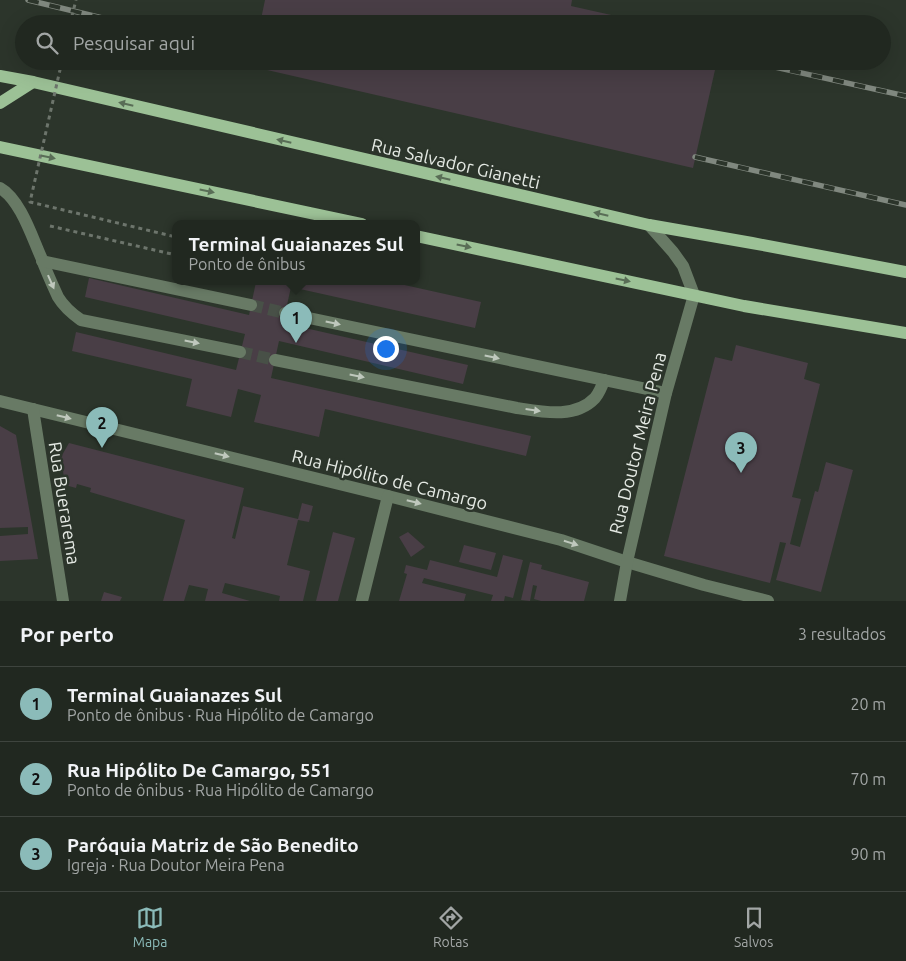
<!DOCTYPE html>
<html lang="pt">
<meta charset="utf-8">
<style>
:root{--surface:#212820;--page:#293029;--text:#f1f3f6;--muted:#a2a6a5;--line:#3e443e;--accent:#8bbbb9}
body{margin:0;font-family:Ubuntu,sans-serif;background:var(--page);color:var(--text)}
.you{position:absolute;left:385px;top:348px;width:18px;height:18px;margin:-12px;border:4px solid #fff;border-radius:50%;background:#1a73e8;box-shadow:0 0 0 8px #1a73e833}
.badge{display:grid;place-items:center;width:32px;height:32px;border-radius:50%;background:var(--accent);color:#111;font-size:16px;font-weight:700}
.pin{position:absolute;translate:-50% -41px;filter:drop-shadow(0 1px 2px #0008)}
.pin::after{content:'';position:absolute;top:26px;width:18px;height:15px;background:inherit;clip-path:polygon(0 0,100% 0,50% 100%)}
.popup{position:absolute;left:172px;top:220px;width:248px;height:65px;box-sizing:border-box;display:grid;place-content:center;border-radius:10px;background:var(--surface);filter:drop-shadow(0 1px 4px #0005);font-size:16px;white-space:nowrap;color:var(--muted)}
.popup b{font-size:19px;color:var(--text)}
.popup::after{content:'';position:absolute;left:50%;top:100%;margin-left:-10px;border:10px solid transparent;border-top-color:var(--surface)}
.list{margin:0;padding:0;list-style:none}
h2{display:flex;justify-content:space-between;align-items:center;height:65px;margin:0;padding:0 20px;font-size:21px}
h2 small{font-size:16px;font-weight:400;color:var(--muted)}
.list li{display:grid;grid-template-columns:32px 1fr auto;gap:15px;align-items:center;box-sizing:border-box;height:75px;padding:0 20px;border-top:1px solid var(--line)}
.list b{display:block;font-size:19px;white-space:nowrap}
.list p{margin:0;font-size:16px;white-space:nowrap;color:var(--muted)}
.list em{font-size:16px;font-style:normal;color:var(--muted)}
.icon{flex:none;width:28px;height:28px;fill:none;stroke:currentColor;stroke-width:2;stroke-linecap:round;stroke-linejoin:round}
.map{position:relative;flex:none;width:906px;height:601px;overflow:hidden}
.search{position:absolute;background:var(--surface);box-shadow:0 5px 20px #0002;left:15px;right:15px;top:15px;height:55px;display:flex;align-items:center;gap:12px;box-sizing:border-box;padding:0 18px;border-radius:28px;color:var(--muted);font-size:19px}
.sheet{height:290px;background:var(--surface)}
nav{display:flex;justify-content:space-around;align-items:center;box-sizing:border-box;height:70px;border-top:1px solid var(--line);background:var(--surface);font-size:14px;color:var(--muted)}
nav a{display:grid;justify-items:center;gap:2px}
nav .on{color:var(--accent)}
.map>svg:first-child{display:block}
.building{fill:#493e46}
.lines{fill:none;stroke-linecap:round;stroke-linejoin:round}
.minor-tunnel{stroke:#485047;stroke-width:12;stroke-dasharray:12 6;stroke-linecap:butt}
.path{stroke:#6d756c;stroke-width:3;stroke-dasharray:4 4;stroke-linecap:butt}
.minor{stroke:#687a65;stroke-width:12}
.major{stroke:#9cc196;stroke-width:12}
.rail-casing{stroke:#80887f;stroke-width:5.5}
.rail{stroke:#2c352b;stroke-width:4;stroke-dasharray:11;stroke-linecap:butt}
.path-bridge{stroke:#6d756c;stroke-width:3;stroke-dasharray:4 4;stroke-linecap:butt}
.oneway{fill:#596d56}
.oneway2{fill:#bfc8bd}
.labels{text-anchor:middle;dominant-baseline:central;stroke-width:5;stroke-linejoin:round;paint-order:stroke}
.street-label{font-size:18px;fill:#e4e9e3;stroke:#2c352b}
</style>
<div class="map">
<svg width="906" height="601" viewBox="0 0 906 601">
<rect width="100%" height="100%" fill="#2c352b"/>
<g class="building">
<path d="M265,0H572L571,6L647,23L260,24Z"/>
<path d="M251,61H717L693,168L250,66Z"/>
<path d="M89,278L249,315L256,282H391L481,302L475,328L291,287L283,323L468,365L463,384L279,341L271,378L531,436L526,456L325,409L319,437L254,422L261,395L238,389L231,417L186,406L192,379L72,351L76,332L236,370L245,334L85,297Z"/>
<path d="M736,345L808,363L804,379L820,384L792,497L801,499L790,544L800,547L815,491L818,492L826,462L853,470L821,592L776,580L786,543L780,542L770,583L664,556L715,357L732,361Z"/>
<path d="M0,426L16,435L38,559L0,561V536L28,534V527L0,528Z"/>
<path d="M69,443L244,488L232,538L235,539L243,506L298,519L302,503L313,506L309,522L298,520L287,565L310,571L303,601H279L280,596L225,583L222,593L250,601H205L208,589L189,585L184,601H163L185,520L90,492L91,488L77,484L76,488L65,485L61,457Z"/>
<path d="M333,532L355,538L338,601H316Z"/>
<path d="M408,532L425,547L411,557L399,537Z"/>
<path d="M464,545L496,553L491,570L459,562Z"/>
<path d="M503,555L523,560L513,598L505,596L504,601H491L493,595L424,578L422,583L466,594L464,601H399L407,574L404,573L406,565L427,570L430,560L497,577Z"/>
<path d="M530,562L542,565L541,569L589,582L584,601H541L534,599L537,586L533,585L530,601L521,600Z"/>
<path d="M104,592L122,597L120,601H101Z"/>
</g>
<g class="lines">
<g class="minor-tunnel">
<path d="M251,305L285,313"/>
<path d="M240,352L275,360"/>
</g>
<path class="path" d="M50,226L176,255"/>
<g class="minor">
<path d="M0,188C20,199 32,237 41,257C46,271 52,284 58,297C64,307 71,313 81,320L240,352"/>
<path d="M42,261L251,305"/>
<path d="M285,313L666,393"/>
<path d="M275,360L517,408C543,412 575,419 595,398C599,393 602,386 604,380"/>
<path d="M0,401L388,496L561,540L627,562L704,585L768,601"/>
<path d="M33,409L63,601"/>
<path d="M362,601L388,496"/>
<path d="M620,601L627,562L666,393L694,295L683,266L673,252L649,225"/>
</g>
<g class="major">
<path d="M0,76L33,82L649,225L752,243L906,272"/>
<path d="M0,103L33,82"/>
<path d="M0,147L362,224"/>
<path d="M416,236L744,306L906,333"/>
</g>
<g class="rail-casing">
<g id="rail">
<path d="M28,0L127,24"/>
<path d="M747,61L906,96"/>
<path d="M695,157L906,205"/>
</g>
</g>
<use href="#rail" class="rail"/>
<g class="path-bridge">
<path d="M70,24L76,0"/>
<path d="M62,61L30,202L176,237"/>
</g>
</g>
<defs><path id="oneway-solid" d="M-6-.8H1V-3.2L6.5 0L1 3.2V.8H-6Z" transform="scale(1.25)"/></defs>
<g class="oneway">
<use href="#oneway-solid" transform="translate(126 104) rotate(-167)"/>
<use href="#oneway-solid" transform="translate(284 141) rotate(-167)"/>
<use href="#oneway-solid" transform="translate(48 157) rotate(12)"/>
<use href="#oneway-solid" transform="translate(443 178) rotate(-167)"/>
<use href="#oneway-solid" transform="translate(207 191) rotate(12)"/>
<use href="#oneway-solid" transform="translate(601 214) rotate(-167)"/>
<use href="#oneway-solid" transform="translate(464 246) rotate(12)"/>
<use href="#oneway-solid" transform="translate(623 280) rotate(12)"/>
</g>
<g class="oneway2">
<use href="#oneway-solid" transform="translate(51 282) rotate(66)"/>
<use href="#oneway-solid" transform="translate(333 323) rotate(12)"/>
<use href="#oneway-solid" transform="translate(192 342) rotate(11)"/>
<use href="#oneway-solid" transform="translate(492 357) rotate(12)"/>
<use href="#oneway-solid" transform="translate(357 376) rotate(11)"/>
<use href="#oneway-solid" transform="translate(533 410) rotate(8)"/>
<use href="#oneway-solid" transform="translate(64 417) rotate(14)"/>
<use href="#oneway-solid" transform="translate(222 455) rotate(14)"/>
<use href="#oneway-solid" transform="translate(414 502) rotate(14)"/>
<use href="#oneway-solid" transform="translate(571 543) rotate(18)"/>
</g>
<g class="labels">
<g class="street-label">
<text transform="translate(456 163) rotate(13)">Rua Salvador Gianetti</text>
<text transform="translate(637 443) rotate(-76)">Rua Doutor Meira Pena</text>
<text transform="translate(390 479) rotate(14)">Rua Hipólito de Camargo</text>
<text transform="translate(65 503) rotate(81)">Rua Buerarema</text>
</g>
</g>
</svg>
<div class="you"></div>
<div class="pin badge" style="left:296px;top:343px">1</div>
<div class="popup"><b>Terminal Guaianazes Sul</b>Ponto de ônibus</div>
<div class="pin badge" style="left:102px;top:448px">2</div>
<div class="pin badge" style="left:741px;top:473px">3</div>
<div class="search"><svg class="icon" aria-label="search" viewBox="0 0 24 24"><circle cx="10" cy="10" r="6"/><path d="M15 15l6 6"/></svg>Pesquisar aqui</div>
</div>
<section class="sheet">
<h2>Por perto<small>3 resultados</small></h2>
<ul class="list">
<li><span class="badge">1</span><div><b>Terminal Guaianazes Sul</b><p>Ponto de ônibus · Rua Hipólito de Camargo</p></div><em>20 m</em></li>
<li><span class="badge">2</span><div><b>Rua Hipólito De Camargo, 551</b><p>Ponto de ônibus · Rua Hipólito de Camargo</p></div><em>70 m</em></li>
<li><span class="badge">3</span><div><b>Paróquia Matriz de São Benedito</b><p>Igreja · Rua Doutor Meira Pena</p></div><em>90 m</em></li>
</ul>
</section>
<nav>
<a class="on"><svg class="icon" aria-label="map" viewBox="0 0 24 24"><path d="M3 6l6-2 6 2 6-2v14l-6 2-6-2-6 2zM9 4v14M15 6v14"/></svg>Mapa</a>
<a><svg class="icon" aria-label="directions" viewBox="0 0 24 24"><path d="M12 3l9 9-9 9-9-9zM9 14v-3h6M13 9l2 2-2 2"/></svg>Rotas</a>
<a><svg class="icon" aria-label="saved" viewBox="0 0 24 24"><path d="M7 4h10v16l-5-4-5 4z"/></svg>Salvos</a>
</nav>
